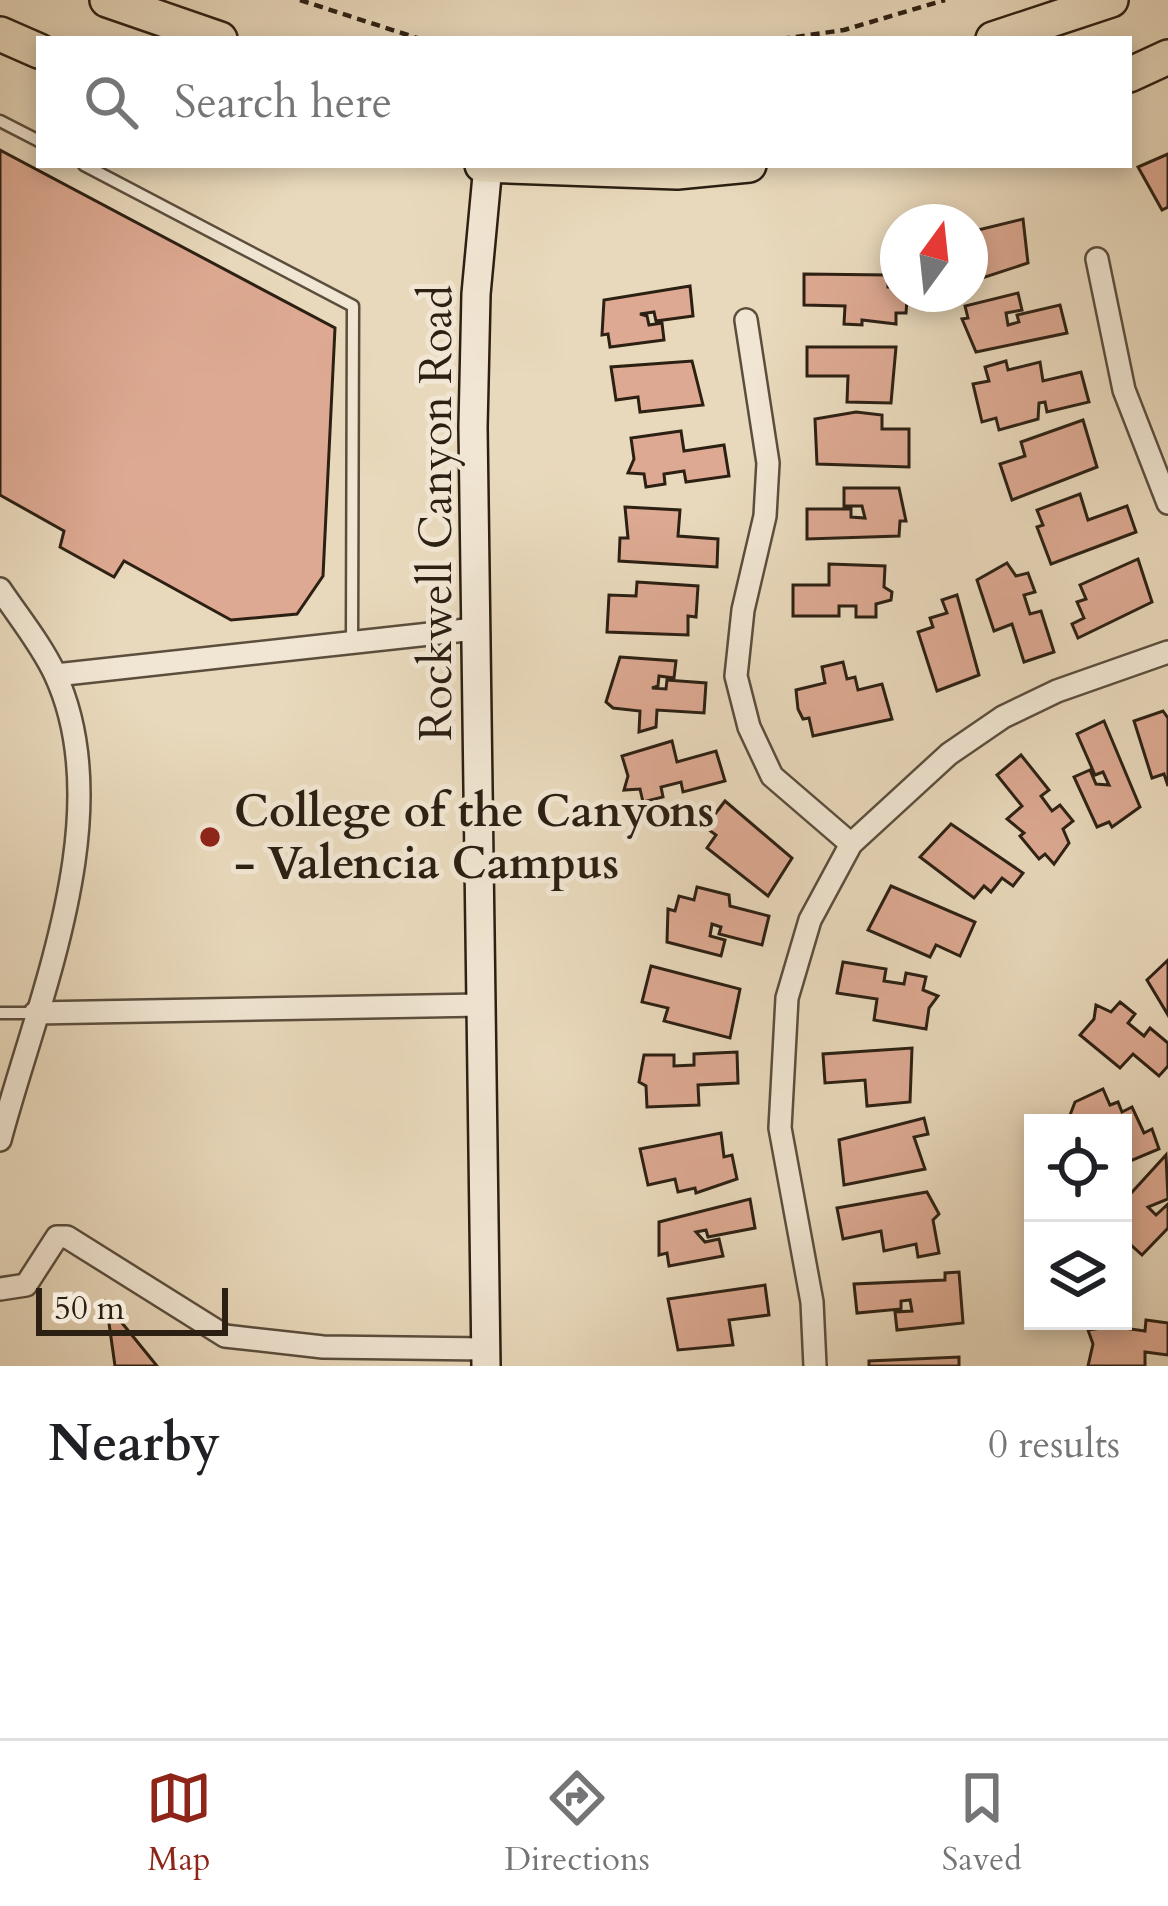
<!DOCTYPE html>
<style>
:root{--surface:#fff;--page:#f2f2f2;--text:#202124;--muted:#757577;--line:#e0e0e0;--accent:#8f2418}
body{margin:0;font-family:Cardo,serif;background:var(--page);color:var(--text)}
.controls{position:absolute;right:36px;bottom:36px;display:grid;overflow:hidden;border-radius:0px;box-shadow:0 6px 18px #0003}
.controls button{width:108px;height:108px;display:grid;place-items:center;padding:0;border:0;border-bottom:3px solid var(--line);background:var(--surface);color:var(--text);font:60px sans-serif}
.compass{position:absolute;left:880px;top:204px;width:108px;height:108px;border-radius:50%;background:var(--surface);box-shadow:0 6px 18px #0003;rotate:15deg}
.scale{position:absolute;left:36px;bottom:30px;width:192px;box-sizing:border-box;padding-left:12px;border:6px solid #2c2013;border-top:0;font-size:33px;line-height:42px;white-space:nowrap;color:#2c2013;-webkit-text-stroke:9px #f1e6d3;paint-order:stroke}
.list{margin:0;padding:0;list-style:none}
h2{display:flex;justify-content:space-between;align-items:center;height:156px;margin:0;padding:0 48px;font-size:51px}
h2 small{font-size:39px;font-weight:400;color:var(--muted)}
.icon{flex:none;width:66px;height:66px;fill:none;stroke:currentColor;stroke-width:2;stroke-linecap:round;stroke-linejoin:round}
.map{position:relative;flex:none;width:1168px;height:1366px;overflow:hidden}
.search{position:absolute;background:var(--surface);box-shadow:0 6px 18px #0003;left:36px;right:36px;top:36px;height:132px;display:flex;align-items:center;gap:30px;box-sizing:border-box;padding:0 42px;border-radius:0px;color:var(--muted);font-size:45px}
.sheet{height:372px;background:var(--surface)}
nav{display:flex;justify-content:space-around;align-items:center;box-sizing:border-box;height:168px;border-top:3px solid var(--line);background:var(--surface);font-size:33px;color:var(--muted)}
nav a{display:grid;justify-items:center;gap:6px}
nav .on{color:var(--accent)}
.map>svg:first-child{display:block}
.building{fill:#dda992;stroke:#2c2013;stroke-width:3}
.lines{fill:none;stroke-linecap:round;stroke-linejoin:round}
.lane-casing{stroke:#5b4e3d;stroke-width:15}
.street-casing{stroke:#5b4e3d;stroke-width:26}
.secondary-casing{stroke:#2c2013;stroke-width:32}
.primary-casing{stroke:#2c2013;stroke-width:38}
.path{stroke:#2c2013;stroke-width:4.5;stroke-dasharray:9 6;stroke-linecap:butt}
.lane{stroke:#f1e6d3;stroke-width:10}
.street{stroke:#f1e6d3;stroke-width:21}
.secondary{stroke:#f1e6d3;stroke-width:27}
.primary{stroke:#e9d9bc;stroke-width:33}
.poi-dot{fill:#8f2418;stroke:#f1e6d3;stroke-width:4.5}
.labels{text-anchor:middle;dominant-baseline:central;stroke-width:10;stroke-linejoin:round;paint-order:stroke}
.street-label{font-size:45px;fill:#2c2013;stroke:#f1e6d3}
.poi-label{font-size:45px;font-weight:bold;fill:#2c2013;stroke:#f1e6d3;text-anchor:start}
</style>
<div class="map">
<svg width="1168" height="1366" viewBox="0 0 1168 1366">
<rect width="100%" height="100%" fill="#e9d9bc"/>
<filter id="stains"><feTurbulence type="fractalNoise" baseFrequency=".00167" numOctaves="4"/><feColorMatrix values="0 0 0 0 .2 0 0 0 0 .09 0 0 0 0 .02 0 0 0 .5 -.17"/></filter>
<radialGradient id="worn" r=".72"><stop offset=".6" stop-color="#630" stop-opacity="0"/><stop offset="1" stop-color="#630" stop-opacity=".3"/></radialGradient>
<g class="building">
<path d="M0,150L335,328L323,576L297,614L231,620L124,561L114,577L60,547L64,531L0,495Z"/>
<path d="M1168,154V207L1162,210L1138,167Z"/>
<path d="M1023,219L1028,263L970,282V232Z"/>
<path d="M804,274L888,275V287H898L907,300L906,313H896V324L862,320V325L844,324L845,306L804,305Z"/>
<path d="M690,286L693,316L656,321L654,312L640,314L647,316L649,325L662,323L664,340L610,347L608,334L602,335L604,300Z"/>
<path d="M1018,293L1022,310L1006,313L1008,325L1019,322L1017,315L1060,305L1067,333L976,352L962,319L968,318L965,306Z"/>
<path d="M807,347H896L891,403L847,402L848,376H807Z"/>
<path d="M692,361L703,405L640,412L638,397L616,400L611,367Z"/>
<path d="M1006,361L1008,370L1040,362L1043,381L1081,372L1089,402L1047,412L1045,402L1039,403L1038,419L999,430L996,418L982,422L973,384L989,381L985,367Z"/>
<path d="M856,412L882,415V429H909V467L817,464L815,419Z"/>
<path d="M1083,420L1097,467L1012,500L1000,464L1025,456L1021,442Z"/>
<path d="M681,431L684,451L724,445L729,476L686,482L684,471L664,474L665,484L646,487L644,474L628,473L634,459L631,438Z"/>
<path d="M844,488H899L906,521H900L899,536L807,539V509H851V517L865,518L862,506H844Z"/>
<path d="M1080,494L1088,520L1127,506L1136,532L1051,564L1037,527L1043,525L1037,510Z"/>
<path d="M625,507L680,510L678,536L718,539L717,567L619,561L620,538H628Z"/>
<path d="M1138,559L1152,602L1078,638L1072,624L1084,618L1077,602L1086,599L1080,585Z"/>
<path d="M1007,563L1016,576L1028,573L1035,592L1024,595L1030,614L1041,611L1054,652L1024,662L1012,624L994,631L977,580Z"/>
<path d="M829,564L885,566L884,587L892,592L891,600L876,604V617H856V606H839V616H793V585H829Z"/>
<path d="M637,582L698,586L696,617L688,616V635L607,632L609,595L636,596Z"/>
<path d="M957,595L979,675L937,691L918,632L933,627L930,618L947,613L942,600Z"/>
<path d="M620,657L676,661L674,678L659,676L658,686L652,688L666,689L667,680L706,683L704,713L657,710L656,727L639,732L640,711L613,708L606,702Z"/>
<path d="M843,662L847,679L855,677L858,690L882,684L892,719L813,736L809,718L803,719L798,709L796,690L825,683L822,667Z"/>
<path d="M1163,711L1168,718V786L1164,774L1152,778L1134,721Z"/>
<path d="M1104,721L1140,807L1112,827L1109,822L1097,827L1074,777L1090,770L1096,784L1109,785L1103,772L1095,775L1077,734Z"/>
<path d="M672,741L677,762L716,751L725,781L683,792L681,782L661,787L663,797L643,802L640,789L624,790L628,776L622,756Z"/>
<path d="M1021,755L1049,790L1041,796L1052,811L1060,805L1073,821L1063,829L1069,843L1054,864L1045,854L1039,859L1020,836L1024,833L1007,819L1022,806L997,775Z"/>
<path d="M725,801L792,858L768,896L707,848L716,835L705,827Z"/>
<path d="M951,824L1023,873L1013,886L1002,878L991,892L984,886L974,898L920,857Z"/>
<path d="M891,886L975,922L960,956L936,945L930,957L868,930Z"/>
<path d="M697,887L729,895L730,906L769,916L762,945L719,934L721,927L712,924L710,936L725,940L721,956L667,942L668,909L675,911L679,896L694,900Z"/>
<path d="M1168,960V1015L1147,980Z"/>
<path d="M843,962L886,969L884,981L904,984L906,973L926,977L923,990L938,996L929,1008L926,1029L874,1020L877,999L837,993Z"/>
<path d="M651,966L740,989L730,1038L664,1021L668,1008L642,1002Z"/>
<path d="M1120,1002L1135,1014L1128,1023L1144,1036L1150,1028L1168,1043V1066L1159,1076L1133,1054L1120,1068L1080,1035L1094,1019L1096,1005L1111,1012Z"/>
<path d="M912,1048L910,1102L867,1106L865,1080L825,1083L823,1054Z"/>
<path d="M737,1052L738,1083L698,1085L699,1105L647,1107L646,1086L639,1082L644,1055H674V1066L694,1065V1054Z"/>
<path d="M1103,1089L1110,1105L1118,1102L1122,1112L1132,1107L1144,1133L1152,1129L1159,1149L1123,1164V1123H1067L1075,1102Z"/>
<path d="M924,1118L928,1134L914,1137L925,1169L844,1185L839,1140Z"/>
<path d="M721,1133L724,1157L732,1155L737,1179L696,1193L695,1188L678,1192L675,1179L648,1185L640,1149Z"/>
<path d="M1166,1155L1168,1199L1148,1207L1156,1215L1168,1204V1228L1142,1255L1132,1246L1128,1251L1123,1246V1202Z"/>
<path d="M927,1192L939,1214L933,1220L939,1253L918,1257L916,1244L884,1251L881,1231L843,1239L837,1208Z"/>
<path d="M750,1199L755,1228L708,1237L706,1230L696,1232L705,1242L719,1239L723,1256L669,1266L667,1253L659,1255V1222Z"/>
<path d="M959,1272L963,1323L897,1330L895,1312L912,1311L910,1300L901,1301V1309L857,1313L854,1284L945,1280V1273Z"/>
<path d="M765,1285L769,1315L729,1320L733,1345L678,1350L668,1299Z"/>
<path d="M106,1302L122,1314L118,1318L157,1366H115Z"/>
<path d="M1146,1320L1168,1323V1355L1145,1352V1366H1088L1093,1344L1088,1330L1102,1328L1103,1321H1120L1123,1328L1145,1331Z"/>
<path d="M959,1357V1366H869V1361Z"/>
</g>
<g class="lines">
<g class="lane-casing">
<g id="lane">
<path d="M0,121L39,141"/>
<path d="M84,165L353,306L352,642"/>
<path d="M0,1013H35"/>
</g>
</g>
<g class="street-casing">
<g id="street">
<path d="M1097,259L1124,390L1168,503"/>
<path d="M746,320L768,463L765,516L743,610L736,676L749,727L772,776L851,844"/>
<path d="M0,589C18,616 41,644 55,674C120,814 37,1001 0,1140"/>
<path d="M56,675L475,629"/>
<path d="M35,1013L481,1005"/>
<path d="M0,1289L26,1285L57,1237H67L225,1336L323,1347L486,1349"/>
<path d="M815,1366L812,1302L780,1128L787,998L810,920L851,844L949,754L1003,717L1057,691L1168,652"/>
</g>
</g>
<g class="secondary-casing">
<path id="secondary" d="M486,1366L473,427L476,294L488,165"/>
</g>
<g class="primary-casing">
<g id="primary">
<path d="M107,0L220,39"/>
<path d="M0,34L39,51"/>
<path d="M993,39L1111,0"/>
<path d="M1129,75L1168,57"/>
<path d="M482,165L677,172L749,165"/>
</g>
</g>
<g class="path">
<path d="M300,0L420,39"/>
<path d="M781,39L844,30L945,0"/>
</g>
<use href="#lane" class="lane"/>
<use href="#street" class="street"/>
<use href="#secondary" class="secondary"/>
<use href="#primary" class="primary"/>
</g>
<circle class="poi-dot" cx="210" cy="837" r="12"/>
<g class="labels">
<g class="street-label">
<text transform="translate(436 513) rotate(-90)">Rockwell Canyon Road</text>
</g>
<g class="poi-label">
<text x="234" y="811">College of the Canyons<tspan x="234" dy="52">- Valencia Campus</tspan></text>
</g>
</g>
<rect width="100%" height="100%" filter="url(#stains)"/>
<rect width="100%" height="100%" fill="url(#worn)"/>
</svg>
<div class="controls">
<button><svg class="icon" aria-label="locate" viewBox="0 0 24 24"><circle cx="12" cy="12" r="6"/><path d="M12 2v4M12 18v4M2 12h4M18 12h4"/></svg></button>
<button><svg class="icon" aria-label="layers" viewBox="0 0 24 24"><path d="M12 4l9 5-9 5-9-5zM3 14l9 5 9-5"/></svg></button>
</div>
<svg class="compass" viewBox="-18 -18 36 36"><path d="M0-13l5 13h-10z" fill="#e53935"/><path d="M0 13l5-13h-10z" fill="#757577"/></svg>
<div class="scale">50 m</div>
<div class="search"><svg class="icon" aria-label="search" viewBox="0 0 24 24"><circle cx="10" cy="10" r="6"/><path d="M15 15l6 6"/></svg>Search here</div>
</div>
<section class="sheet">
<h2>Nearby<small>0 results</small></h2>
<ul class="list">
</ul>
</section>
<nav>
<a class="on"><svg class="icon" aria-label="map" viewBox="0 0 24 24"><path d="M3 6l6-2 6 2 6-2v14l-6 2-6-2-6 2zM9 4v14M15 6v14"/></svg>Map</a>
<a><svg class="icon" aria-label="directions" viewBox="0 0 24 24"><path d="M12 3l9 9-9 9-9-9zM9 14v-3h6M13 9l2 2-2 2"/></svg>Directions</a>
<a><svg class="icon" aria-label="saved" viewBox="0 0 24 24"><path d="M7 4h10v16l-5-4-5 4z"/></svg>Saved</a>
</nav>
